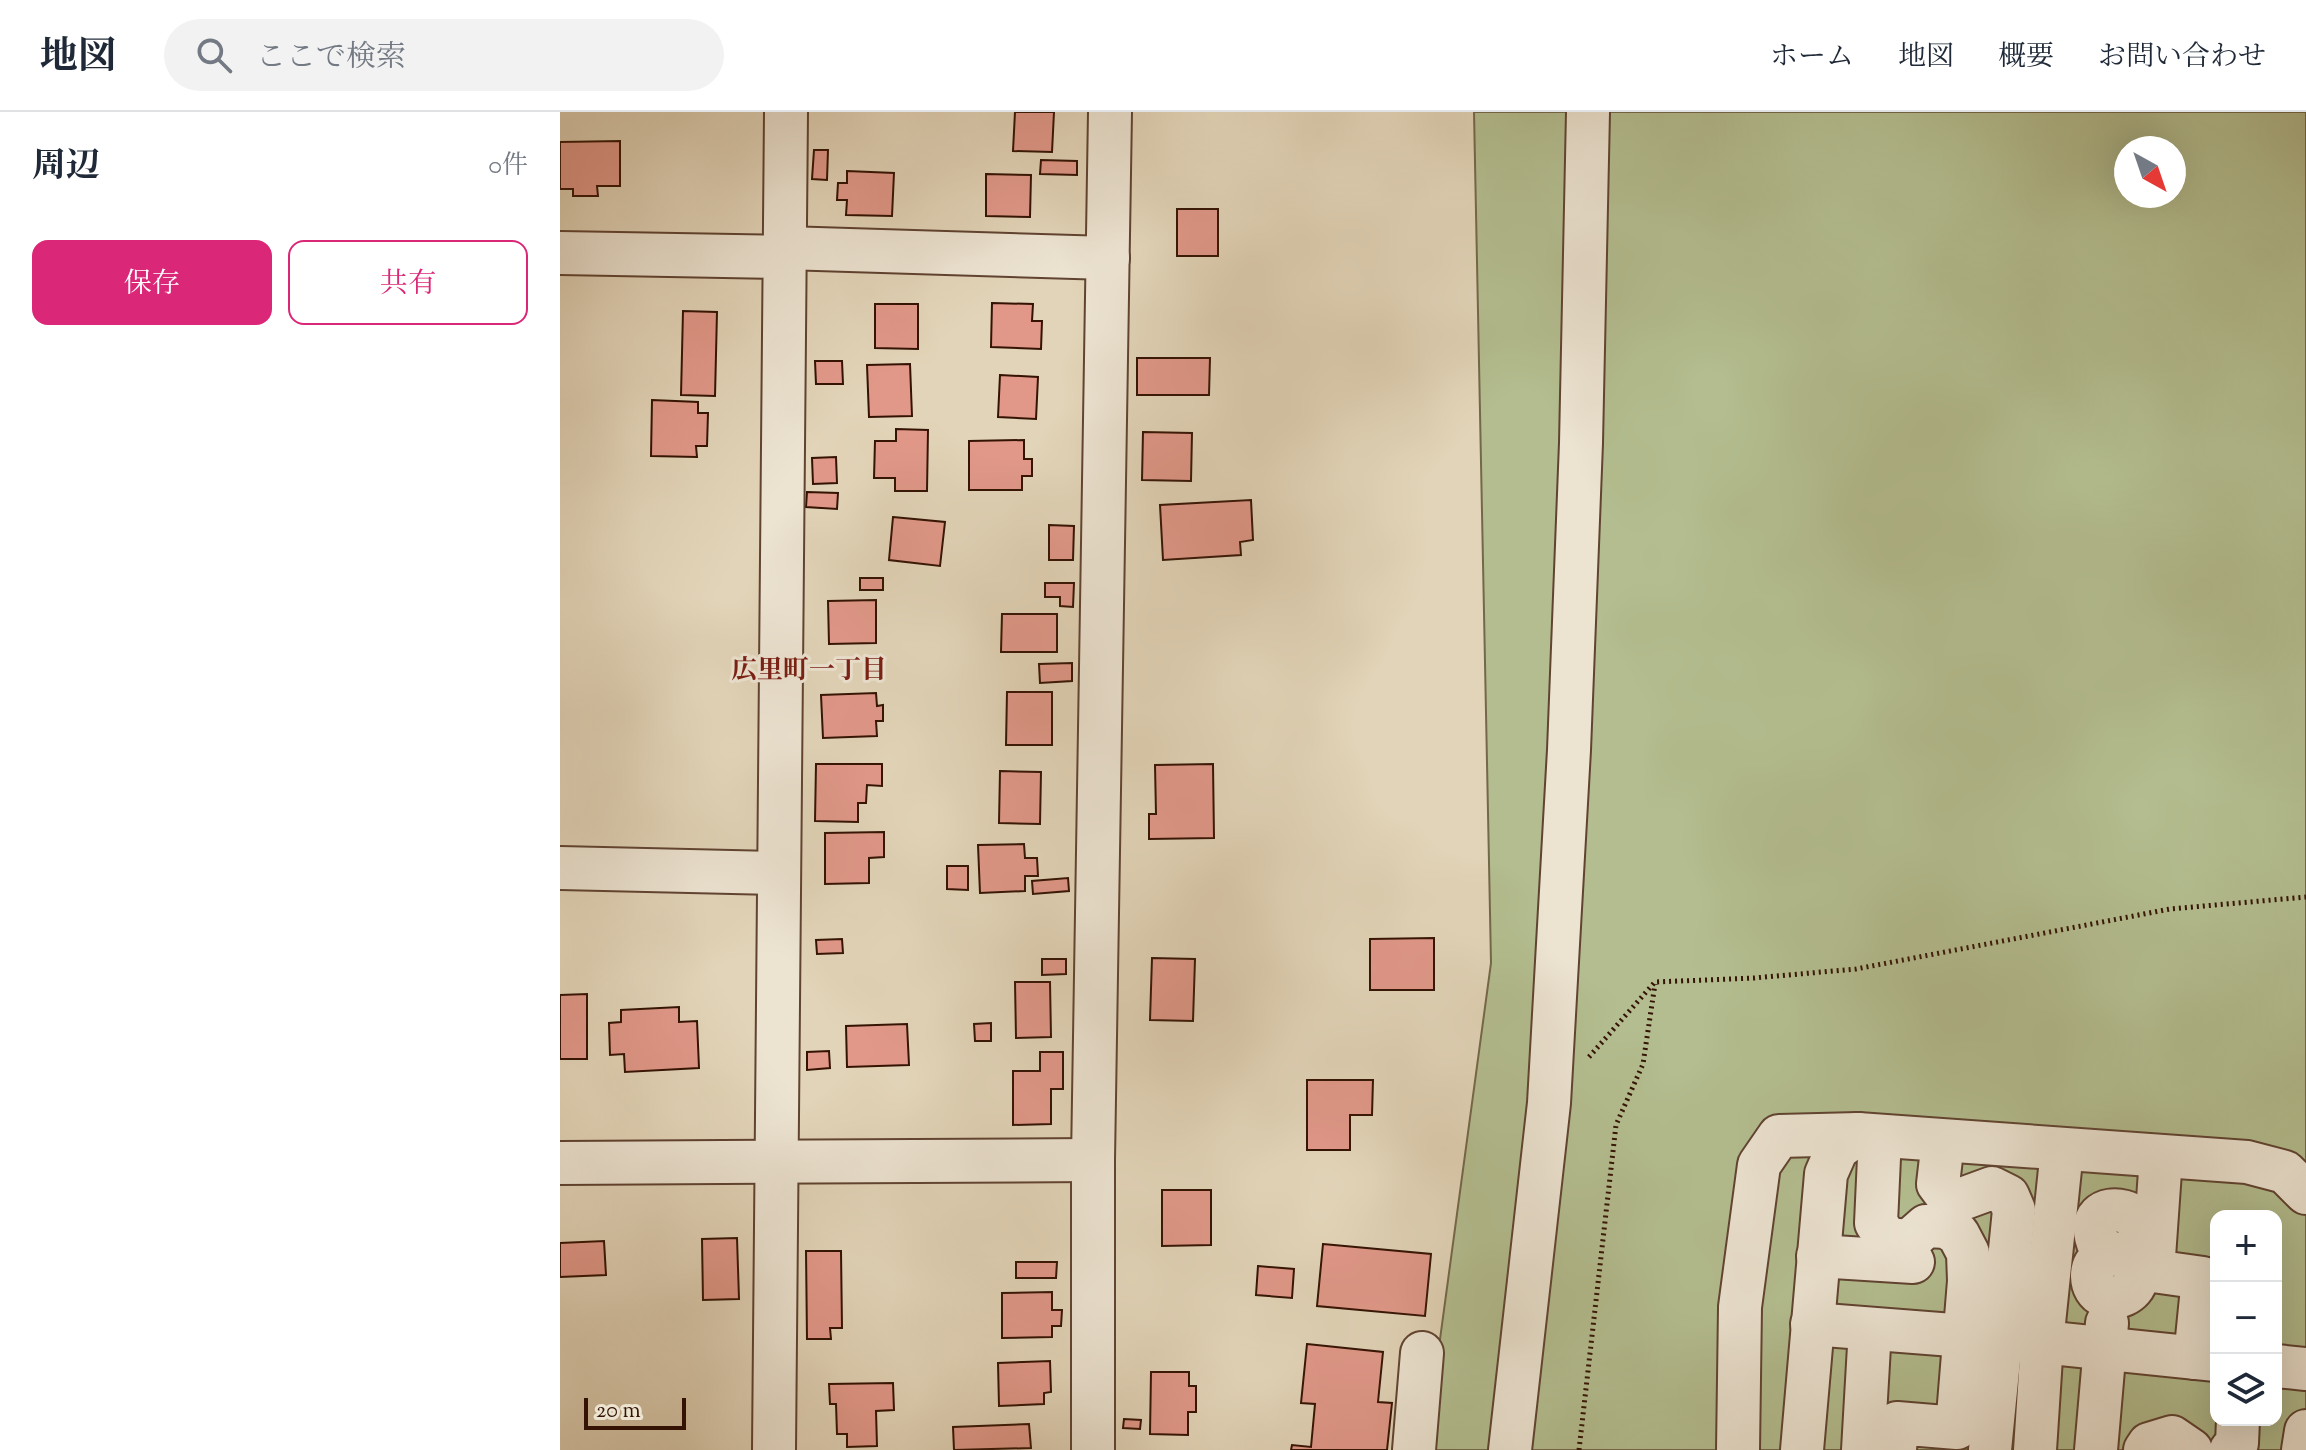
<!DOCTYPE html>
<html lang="ja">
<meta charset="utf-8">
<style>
:root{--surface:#fff;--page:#f2f2f3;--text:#1f2937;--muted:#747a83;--line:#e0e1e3;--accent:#db2777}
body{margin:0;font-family:"Sorts Mill Goudy","Noto Serif JP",serif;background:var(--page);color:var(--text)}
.controls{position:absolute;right:24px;bottom:24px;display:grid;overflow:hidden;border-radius:16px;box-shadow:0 8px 32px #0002}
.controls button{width:72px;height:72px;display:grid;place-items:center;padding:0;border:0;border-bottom:2px solid var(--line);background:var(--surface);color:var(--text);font:40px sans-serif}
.compass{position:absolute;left:1554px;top:24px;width:72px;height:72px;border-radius:50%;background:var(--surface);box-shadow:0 8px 32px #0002;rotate:140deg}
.scale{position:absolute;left:24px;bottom:20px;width:102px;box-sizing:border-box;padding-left:8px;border:4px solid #341304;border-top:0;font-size:22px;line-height:28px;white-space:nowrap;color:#341304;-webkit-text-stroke:6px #ece3d1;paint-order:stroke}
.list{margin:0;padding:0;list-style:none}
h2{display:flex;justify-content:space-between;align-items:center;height:104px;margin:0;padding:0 32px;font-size:34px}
h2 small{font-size:26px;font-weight:400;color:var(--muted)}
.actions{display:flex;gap:16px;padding:24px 32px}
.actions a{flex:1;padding:18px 0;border:2px solid var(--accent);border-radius:16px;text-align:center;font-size:28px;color:var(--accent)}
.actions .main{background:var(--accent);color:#fff}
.icon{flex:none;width:44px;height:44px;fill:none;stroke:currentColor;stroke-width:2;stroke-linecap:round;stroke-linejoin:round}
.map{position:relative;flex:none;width:1746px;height:1338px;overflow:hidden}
header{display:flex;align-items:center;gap:48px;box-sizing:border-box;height:112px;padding:0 40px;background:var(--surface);border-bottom:2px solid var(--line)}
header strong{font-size:38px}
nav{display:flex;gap:44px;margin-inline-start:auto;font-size:28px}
.search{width:560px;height:72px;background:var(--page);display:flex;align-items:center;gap:20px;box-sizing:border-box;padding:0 28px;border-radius:44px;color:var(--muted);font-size:30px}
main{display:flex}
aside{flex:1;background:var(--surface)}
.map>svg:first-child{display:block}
.green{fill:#b3bd8f;stroke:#74684a;stroke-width:2;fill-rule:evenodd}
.building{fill:#e19889;stroke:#341304;stroke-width:2}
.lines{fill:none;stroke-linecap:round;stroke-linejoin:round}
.minor-casing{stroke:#604331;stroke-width:46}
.path{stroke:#341304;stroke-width:5;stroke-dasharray:2 4;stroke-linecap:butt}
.minor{stroke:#ece3d1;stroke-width:42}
.labels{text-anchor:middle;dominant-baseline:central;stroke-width:6;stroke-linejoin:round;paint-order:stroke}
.neighbourhood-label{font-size:26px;font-weight:bold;fill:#7a1f14;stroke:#ece3d1}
</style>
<header>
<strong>地図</strong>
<div class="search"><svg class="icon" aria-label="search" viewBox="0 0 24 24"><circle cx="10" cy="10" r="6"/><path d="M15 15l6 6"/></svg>ここで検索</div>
<nav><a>ホーム</a><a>地図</a><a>概要</a><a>お問い合わせ</a></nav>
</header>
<main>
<aside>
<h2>周辺<small>0件</small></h2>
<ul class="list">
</ul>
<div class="actions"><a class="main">保存</a><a>共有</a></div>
</aside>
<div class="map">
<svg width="1746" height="1338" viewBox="0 0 1746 1338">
<rect width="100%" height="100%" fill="#e2d4b8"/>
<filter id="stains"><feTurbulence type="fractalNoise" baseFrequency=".0025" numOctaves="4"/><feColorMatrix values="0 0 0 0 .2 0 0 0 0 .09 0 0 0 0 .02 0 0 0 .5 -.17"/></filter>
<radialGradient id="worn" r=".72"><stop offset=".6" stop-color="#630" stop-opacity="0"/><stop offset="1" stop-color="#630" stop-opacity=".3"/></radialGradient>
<path class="green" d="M914,0H1746V1338H865L931,851ZM1566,36H1614V84H1566ZM1656,1104H1716V1308H1656Z"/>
<g class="building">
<path d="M455,0H494L492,40L453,39Z"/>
<path d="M60,29V74H37L38,84H13V77H0V30Z"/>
<path d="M254,38H268L267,68L252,67Z"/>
<path d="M481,48L517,49V63L480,62Z"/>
<path d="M287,59L334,61L332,104L286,103L287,88H277L278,71H287Z"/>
<path d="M426,62L471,63L470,105L426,104Z"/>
<rect x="617" y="97" width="41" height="47"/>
<path d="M432,191L473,192L472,209H482L481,237L431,235Z"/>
<path d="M315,192H358V237L315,236Z"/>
<path d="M123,199L157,200L155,284L121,283Z"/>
<path d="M577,246H650L649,283H577Z"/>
<path d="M255,249H282L283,272H256Z"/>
<path d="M350,252L352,304L309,305L307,253Z"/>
<path d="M440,263L478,265L476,307L438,305Z"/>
<path d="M92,288L138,290V301H148L147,334H136L137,345L91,344Z"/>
<path d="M336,317L368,318L367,379H335V366H314L315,329H336Z"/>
<path d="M583,320L632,321L631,369L582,368Z"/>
<path d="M464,328V347H472V364H462V378H409V329Z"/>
<path d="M276,345L277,371L253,372L252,346Z"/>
<path d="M247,380L278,381L277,397L246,395Z"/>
<path d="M691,388L693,428L680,430L681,443L603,448L600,393Z"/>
<path d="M333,405L385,410L380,454L329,448Z"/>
<path d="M489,413L514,414L513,448H489Z"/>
<rect x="300" y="466" width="23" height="12"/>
<path d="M485,471H514L513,495L500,494V485H485Z"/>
<path d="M316,488V531L269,532L268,489Z"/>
<path d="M442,502H497V540H441Z"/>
<path d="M512,551V569L480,571L479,552Z"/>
<path d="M447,580H492V633H446Z"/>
<path d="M316,581L317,594L323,593V609H316L317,624L263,626L261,583Z"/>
<path d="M256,652H322V674L307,673L306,691H298V710L255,709Z"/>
<path d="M653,652L654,726L589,727V702H596L595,653Z"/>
<path d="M440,659L481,660L480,712L439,711Z"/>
<path d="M324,720V745L309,746V771L265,772V721Z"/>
<path d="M464,732L465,746H477L478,764H465V779L420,781L418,733Z"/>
<path d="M387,754H408V778L387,777Z"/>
<path d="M508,766L509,779L473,782L472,769Z"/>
<path d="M874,826V878H810V827Z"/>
<path d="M282,827L283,841L257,842L256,828Z"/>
<path d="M592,846L635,847L633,909L590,908Z"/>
<path d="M482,847H506V862L482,863Z"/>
<path d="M455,870H490L491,925L456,926Z"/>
<path d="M27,882V947H0V883Z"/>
<path d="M119,895V910L137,909L139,956L65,960L64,942L50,943L49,911L61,910V898Z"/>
<path d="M431,911V929H415L414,912Z"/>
<path d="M347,912L349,953L287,955L286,914Z"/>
<path d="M269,939L270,956L247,958V940Z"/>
<path d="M480,940H503V977H491V1012L453,1013V959H480Z"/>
<path d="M747,968H813L812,1003H790V1038H747Z"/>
<path d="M602,1078H651V1133L602,1134Z"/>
<path d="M177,1126L179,1187L143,1188L142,1127Z"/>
<path d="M44,1129L46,1163L0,1165V1131Z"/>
<path d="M763,1132L871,1142L865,1204L757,1194Z"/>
<path d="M246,1139H281L282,1216H270L271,1227H247Z"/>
<path d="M456,1150H497L496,1166H456Z"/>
<path d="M698,1154L734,1157L732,1186L696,1183Z"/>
<path d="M492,1180V1198H502L501,1214H492V1225L442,1226V1181Z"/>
<path d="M747,1232L823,1240L818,1290L832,1291L827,1338H731L732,1333L751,1335L755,1292L741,1291Z"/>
<path d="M490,1249L491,1280L484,1281V1292L439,1294L438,1251Z"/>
<path d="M591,1260H629V1274H636V1300H628V1323L590,1322Z"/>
<path d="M333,1271L334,1298L316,1299L317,1334L287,1335V1322H277L276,1292H270L269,1272Z"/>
<path d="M564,1307L581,1308L580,1317L563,1316Z"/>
<path d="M469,1312L471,1336L394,1338L393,1315Z"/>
</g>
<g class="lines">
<g class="minor-casing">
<g id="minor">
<path d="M225,136L548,146"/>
<path d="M0,141L225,145"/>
<path d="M0,756L219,761"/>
<path d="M1320,1024L1316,1111L1327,1127L1349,1129L1366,1114L1386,1115L1398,1122L1408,1141L1409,1169L1397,1316L1337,1311L1335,1338"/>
<path d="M1383,1029L1378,1072L1387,1084L1402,1087L1432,1076L1448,1084L1454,1098L1430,1338"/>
<path d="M1601,1045L1593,1159L1643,1166L1635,1246"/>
<path d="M0,1051L533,1048"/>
<path d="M1552,1141L1540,1136C1510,1071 1624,1101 1564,1143C1549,1141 1532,1145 1532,1164C1533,1206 1605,1179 1564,1143"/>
<path d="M1258,1144L1353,1150"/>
<path d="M1252,1212L1482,1230L1656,1248"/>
<path d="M1716,1254L1746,1257"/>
<path d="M214,1338L226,0"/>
<path d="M533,1338V1048L550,0"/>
<path d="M854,1338L862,1241"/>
<path d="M950,1338L989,991L1009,638L1021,331L1028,0"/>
<path d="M1178,1338L1180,1195L1199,1053L1219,1024L1298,1022L1687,1050L1725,1060L1746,1081"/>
<path d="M1242,1338L1266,1062L1277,1037L1298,1022"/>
<path d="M1303,1338L1310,1217"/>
<path d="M1475,1338L1482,1230L1502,1038"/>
<path d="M1536,1338L1547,1211"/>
<path d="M1585,1338L1589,1332L1612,1325L1631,1338"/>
<path d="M1671,1338L1677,1331L1678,1308"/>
<path d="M1743,1338L1746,1319"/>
</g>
</g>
<g class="path">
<path d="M1029,945L1095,870L1194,866L1296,857L1610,797L1746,785"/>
<path d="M1019,1338L1056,1013L1083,952L1095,872"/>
</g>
<use href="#minor" class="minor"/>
</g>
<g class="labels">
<g class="neighbourhood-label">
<text x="249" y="559">広里町一丁目</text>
</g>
</g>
<rect width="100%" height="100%" filter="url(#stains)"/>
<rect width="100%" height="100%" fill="url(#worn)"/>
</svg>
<div class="controls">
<button>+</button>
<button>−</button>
<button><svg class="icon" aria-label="layers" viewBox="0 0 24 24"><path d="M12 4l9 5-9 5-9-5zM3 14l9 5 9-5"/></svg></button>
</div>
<svg class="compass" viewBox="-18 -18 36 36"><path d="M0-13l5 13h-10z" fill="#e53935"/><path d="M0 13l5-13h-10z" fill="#747a83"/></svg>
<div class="scale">20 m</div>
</div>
</main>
